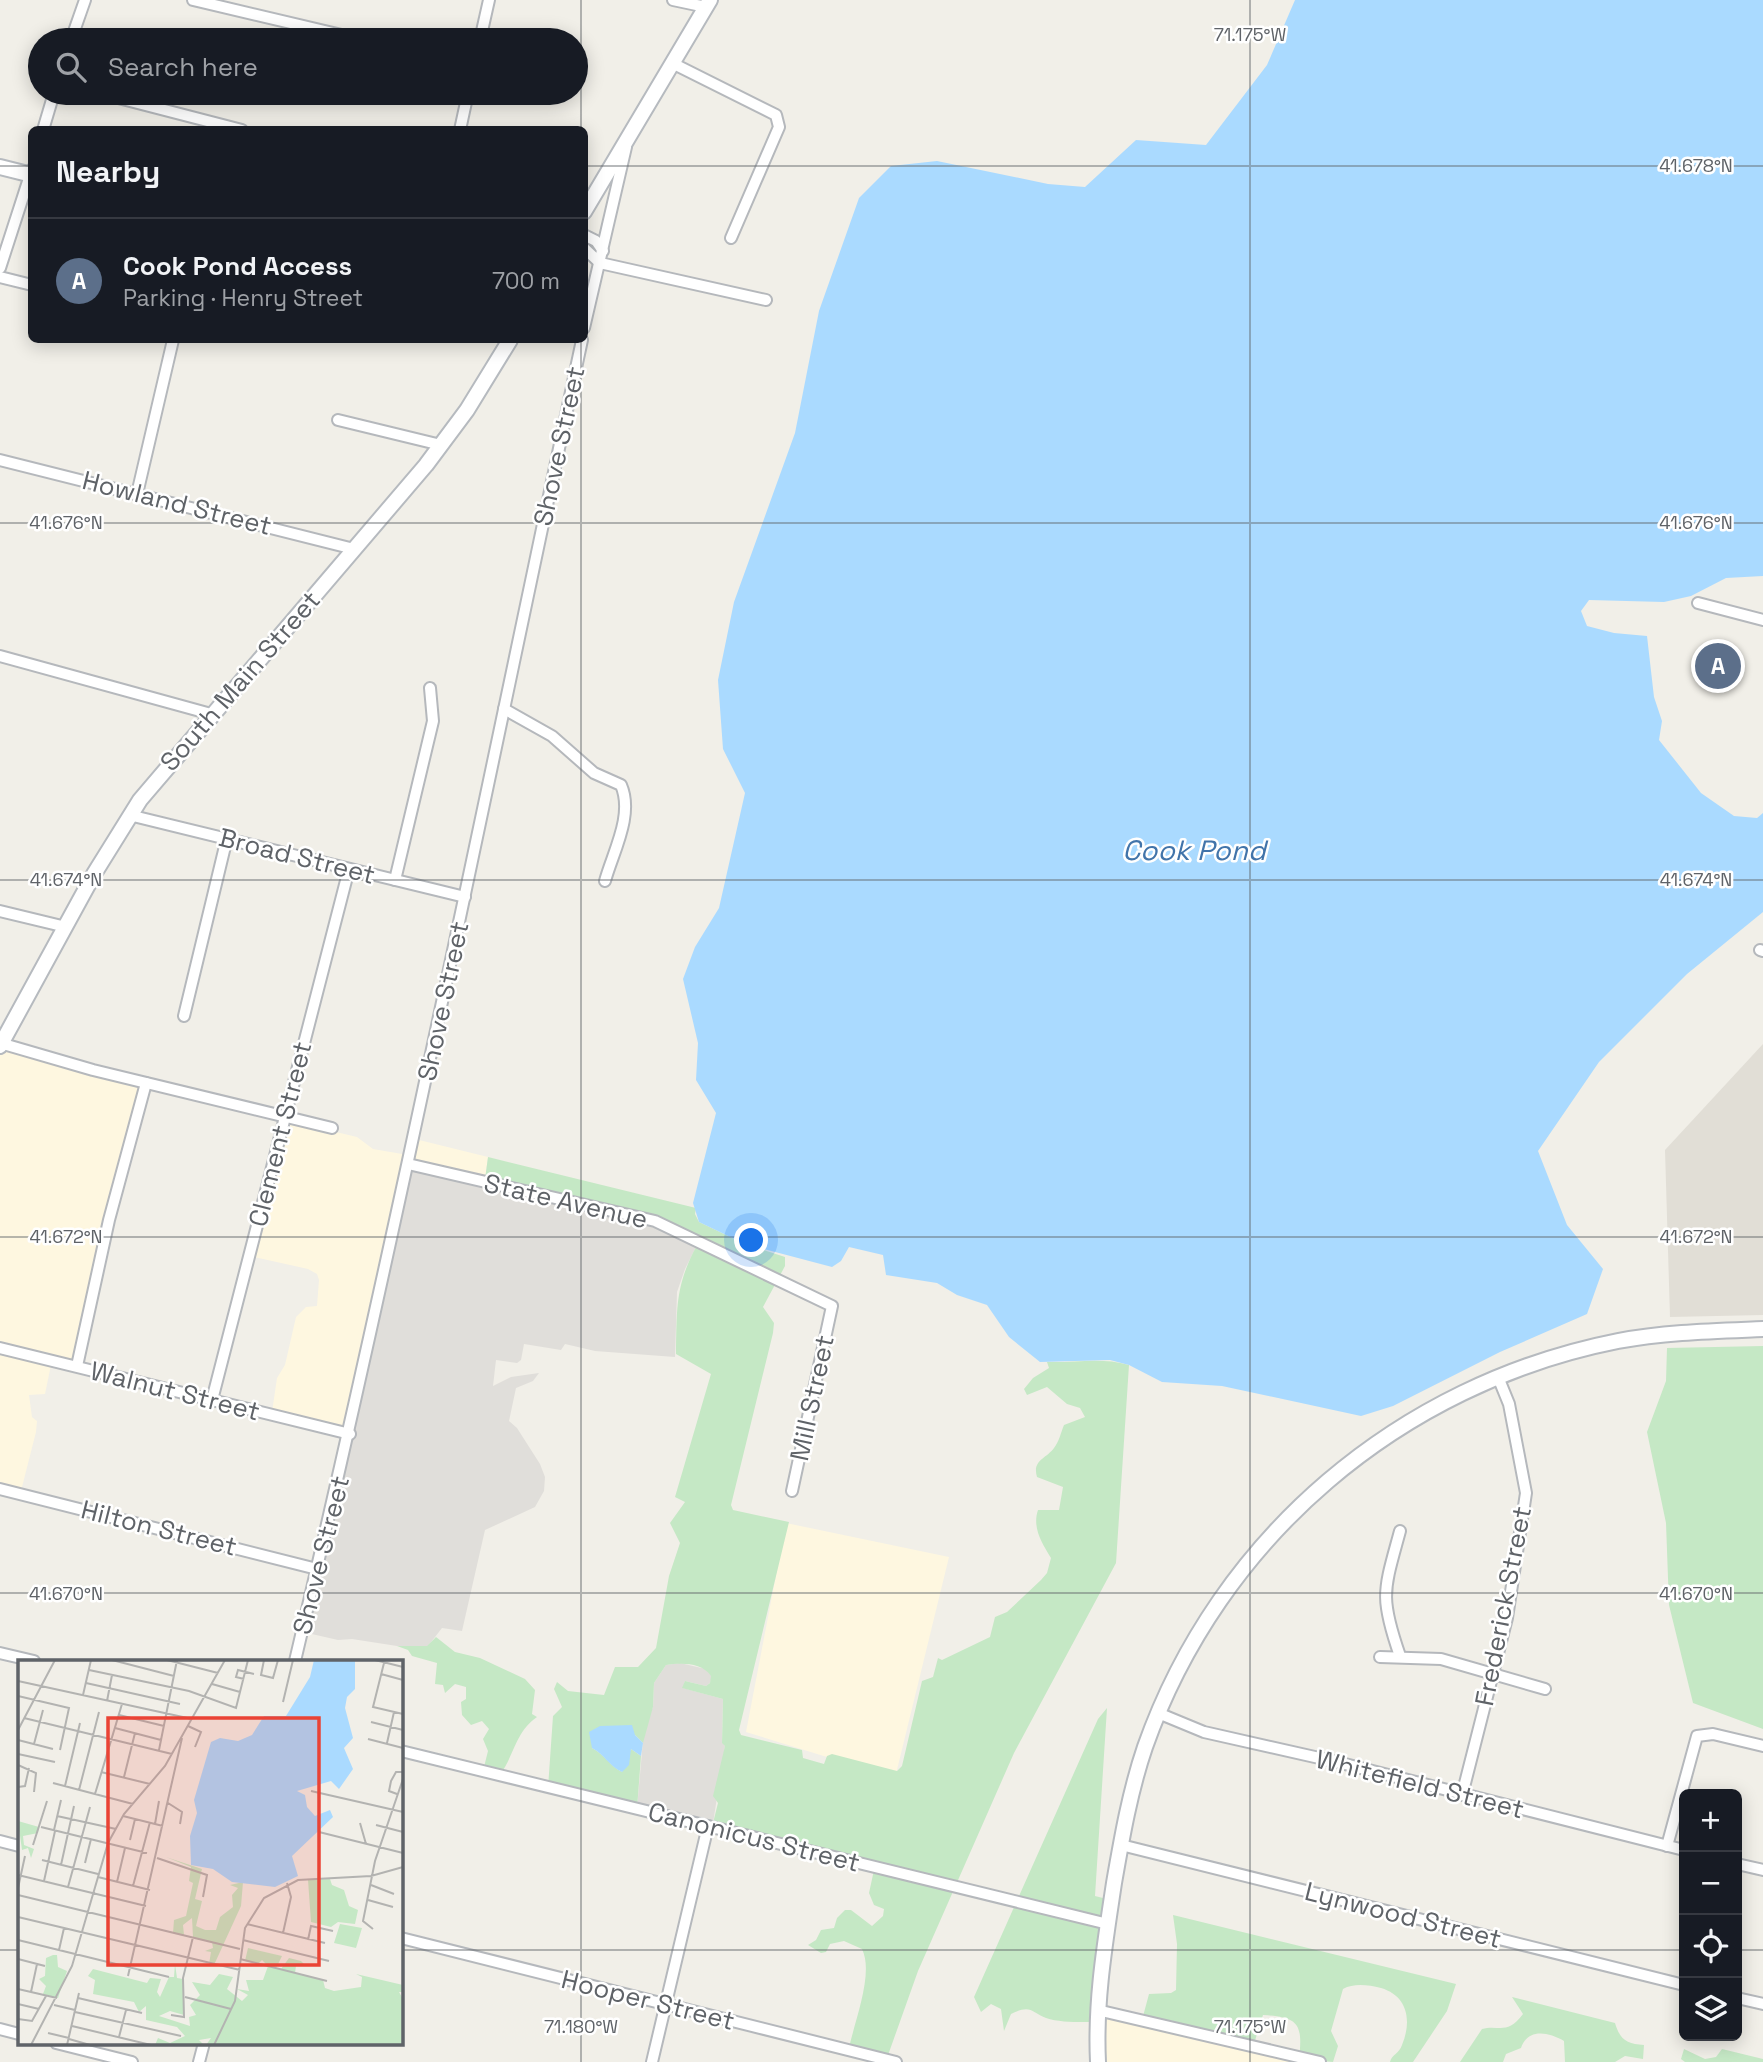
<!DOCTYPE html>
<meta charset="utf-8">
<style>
:root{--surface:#171b24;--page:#20242c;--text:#f1f3f6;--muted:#9ea1a6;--line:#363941;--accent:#db2777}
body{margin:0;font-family:"Space Grotesk",sans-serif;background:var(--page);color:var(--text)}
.controls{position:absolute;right:21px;bottom:21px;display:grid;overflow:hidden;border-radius:10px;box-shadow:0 4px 18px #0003}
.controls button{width:63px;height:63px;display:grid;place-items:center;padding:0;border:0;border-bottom:2px solid var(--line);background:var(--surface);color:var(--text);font:35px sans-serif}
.you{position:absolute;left:752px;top:1241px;width:24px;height:24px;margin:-18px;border:5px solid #fff;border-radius:50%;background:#1a73e8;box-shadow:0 0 0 10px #1a73e833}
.badge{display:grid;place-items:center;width:46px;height:46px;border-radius:50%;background:var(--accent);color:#fff;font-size:23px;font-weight:700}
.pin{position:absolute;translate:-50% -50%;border:4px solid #fff;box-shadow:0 2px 7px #0006}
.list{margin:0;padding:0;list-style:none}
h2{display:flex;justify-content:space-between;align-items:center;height:91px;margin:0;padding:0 28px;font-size:30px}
h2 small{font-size:23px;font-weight:400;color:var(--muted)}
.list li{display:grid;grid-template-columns:46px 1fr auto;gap:21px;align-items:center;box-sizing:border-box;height:126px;padding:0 28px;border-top:2px solid var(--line)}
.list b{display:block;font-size:26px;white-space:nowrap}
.list p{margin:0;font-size:23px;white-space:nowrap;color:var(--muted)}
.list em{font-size:23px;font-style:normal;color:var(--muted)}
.icon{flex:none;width:38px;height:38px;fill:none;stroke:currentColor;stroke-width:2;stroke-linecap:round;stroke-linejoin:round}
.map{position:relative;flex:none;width:1763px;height:2062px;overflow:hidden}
.search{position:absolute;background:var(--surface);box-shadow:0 4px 18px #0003;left:28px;top:28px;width:560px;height:77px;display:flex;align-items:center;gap:18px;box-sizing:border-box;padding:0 24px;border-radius:38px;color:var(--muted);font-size:26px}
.panel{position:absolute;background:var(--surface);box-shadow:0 4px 18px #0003;left:28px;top:126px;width:560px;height:217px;border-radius:10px}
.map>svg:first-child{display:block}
.commercial{fill:#fef7e0}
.industrial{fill:#e0deda}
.education{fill:#e1ded6}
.green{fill:#c5e8c5}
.water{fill:#aadaff}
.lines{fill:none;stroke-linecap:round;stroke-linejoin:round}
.street-casing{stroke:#b5b8bc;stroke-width:14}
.secondary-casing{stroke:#b6babf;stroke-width:18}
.street{stroke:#fff;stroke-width:10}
.secondary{stroke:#fff;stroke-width:14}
.ticks{fill:none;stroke:#5f6368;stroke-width:2;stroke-opacity:0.45}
.labels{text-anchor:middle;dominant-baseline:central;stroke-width:5;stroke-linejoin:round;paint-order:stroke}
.street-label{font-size:26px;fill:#5f6368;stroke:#fff}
.water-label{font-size:28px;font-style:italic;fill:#4174aa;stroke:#fff}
.inset-road{fill:none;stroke:#b3b3b1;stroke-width:2}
.view{fill:#ea4335;fill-opacity:0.15;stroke:#ea4335;stroke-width:3.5}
.inset-edge{fill:none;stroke:#5f6368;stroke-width:3.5}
.ticks-label{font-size:18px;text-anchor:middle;fill:#5f6368;stroke:#fff;stroke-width:5;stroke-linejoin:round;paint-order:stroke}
</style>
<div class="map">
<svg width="1763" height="2062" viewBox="0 0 1763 2062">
<rect width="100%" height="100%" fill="#f1efe8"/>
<g class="commercial">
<path d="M0,1048L142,1086L78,1362L51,1365L45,1394L29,1395L32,1417L37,1421L36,1432L21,1491L0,1488Z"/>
<path d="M285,1120L357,1137L373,1149L408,1155L415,1139L488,1157L485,1179L350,1433L272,1412L277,1378L285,1365L296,1317L306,1307L317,1306L319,1280L317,1274L308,1269L249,1256Z"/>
<path d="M786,1523L949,1557L895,1778L746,1732Z"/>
<path d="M1100,2012L1309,2062H1099Z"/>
</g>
<g class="industrial">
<path d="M408,1165L631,1213L697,1245L685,1269L677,1292L675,1357L595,1351L565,1344L561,1350L524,1344L521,1360L517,1363L496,1360L493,1386L511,1377L539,1373L533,1381L516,1388L509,1421L517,1428L540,1464L545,1477L544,1491L535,1507L485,1530L462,1631L442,1628L428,1646H397L352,1639L338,1640L303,1632Z"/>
<path d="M680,1663L706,1669L712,1676L710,1683L706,1686L685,1681L683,1688L723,1699L722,1742L725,1746L713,1823L637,1809L644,1729L653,1707L654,1683L666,1665Z"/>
</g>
<path class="education" d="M1763,1044V1315L1670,1317L1665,1150Z"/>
<g class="green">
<path d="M488,1157L696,1208L695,1214L699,1222L745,1244L785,1257V1266L763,1307L774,1323L773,1333L731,1505L733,1510L789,1522L739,1730L741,1735L802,1750L803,1758L824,1764L827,1756L832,1754L897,1771L902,1766L922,1681L933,1677L938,1658L942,1660L990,1637L995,1617L1007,1612L1041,1580L1047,1573L1051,1558C1042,1543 1032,1528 1038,1510H1059L1063,1487L1037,1477C1032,1460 1046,1459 1054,1448C1059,1442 1061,1432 1064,1425L1085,1417L1080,1408L1067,1404L1047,1387L1027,1395L1024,1389L1033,1378L1049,1368L1047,1362C1076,1363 1101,1357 1129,1365L1116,1563L1014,1753L918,1971L887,2058L849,2048C855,2020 874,1973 862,1949L844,1941L830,1944L826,1952L821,1953L808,1945L816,1940L821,1930L834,1928L837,1918L845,1910H851L872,1926L883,1916L884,1909L874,1905L869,1893L874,1870L713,1823L718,1803L713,1796L725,1746L722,1743L723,1699L682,1688L685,1681L706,1686L710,1683L711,1676C701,1662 681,1663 666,1665L654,1683L653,1707L643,1743L635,1735L592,1748C605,1755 610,1766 622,1772L631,1749L641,1756L637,1809L548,1788L553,1716L562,1707L554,1689L557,1682L568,1691L604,1695L615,1667H638L656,1648L669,1576L680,1543L670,1523L685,1502L675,1497L711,1374L676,1354C677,1308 675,1286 697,1245L654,1219L485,1179Z"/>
<path d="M1763,1346V1729L1693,1703L1669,1605L1666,1523L1647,1432L1666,1381L1667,1348Z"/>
<path d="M436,1637L455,1652L480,1658L525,1679L535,1690L532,1714L537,1717C515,1732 514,1757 499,1776L483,1771L488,1751L483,1739L489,1729L482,1721L471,1725L462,1715L461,1702L466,1699V1687L455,1684L445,1693L443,1685L435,1684L437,1663L412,1656L408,1650L397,1646H427Z"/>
<path d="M1107,1708L1095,1896L1111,1900L1097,2022C1082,2022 1061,2023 1046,2018C1031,2012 1031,2004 1011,2014L1004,2031L1001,2009L991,2004L981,2012L974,1997L1098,1719Z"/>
<path d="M1173,1915L1456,1984L1447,2011L1413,2062H1390C1392,2054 1399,2054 1402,2045C1412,2021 1408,1996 1381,1988C1368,1985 1354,1983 1343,1989L1331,2031L1338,2046L1333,2062L1299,2059C1303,2024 1299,2017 1263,2015L1253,2047L1142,2020L1149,1994L1171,1993L1176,1990L1177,1944Z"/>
<path d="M1512,1997L1615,2023C1620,2040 1627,2044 1644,2045L1643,2059L1625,2056L1615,2062H1565L1564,2041C1548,2032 1528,2028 1521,2048L1506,2054L1503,2062H1460L1482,2029C1498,2024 1507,2036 1523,2014Z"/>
<path d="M1684,2049L1705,2059L1716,2057L1722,2049L1763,2059V2062H1685L1681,2059Z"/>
</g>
<g class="water">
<path d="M1295,0H1763V576L1726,578L1691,596L1664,602L1589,600L1581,611L1587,626L1614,633L1647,636L1654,697L1662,721L1659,740L1701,793L1734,816L1757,818L1763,813V912L1687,974L1599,1062L1538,1151L1567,1225L1603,1269L1587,1314L1500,1352L1393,1406L1361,1416L1222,1386L1162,1382L1129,1365L1110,1360L1040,1362L1009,1337L987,1305L957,1295L937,1283L886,1275L883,1255L849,1247L841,1261L832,1267L745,1244L699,1222L693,1203L716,1113L696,1080L698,1043L683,979L695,947L719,908L745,793L723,749L718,680L734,602L795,433L819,311L859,198L891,166L937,161L1048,184L1085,187L1136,140L1206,145L1267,65Z"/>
<path d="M632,1725L635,1735L643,1743L641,1756L631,1749L629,1765L622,1772C609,1766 605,1755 592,1748L589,1732L600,1726Z"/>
</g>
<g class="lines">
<g class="street-casing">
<g id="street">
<path d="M193,0L363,40"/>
<path d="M673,0L706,7"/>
<path d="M71,40L85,0"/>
<path d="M480,40L489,0"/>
<path d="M672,63L776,115L779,127L731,238"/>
<path d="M99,93L242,130"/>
<path d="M43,130L54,93"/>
<path d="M460,130L468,93"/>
<path d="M584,235L596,241L603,251"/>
<path d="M584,248L600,263L766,300"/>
<path d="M0,268L32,169"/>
<path d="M0,277L32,285"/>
<path d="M584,328L626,147"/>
<path d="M338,420L441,445"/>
<path d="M0,460L354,549"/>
<path d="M137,494L173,340"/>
<path d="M1698,603L1763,620"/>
<path d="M0,656L211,714"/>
<path d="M504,709L552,736L594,773L621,785C634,815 613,852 605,881"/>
<path d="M129,815L465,897"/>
<path d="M395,880L433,721L430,688"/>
<path d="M0,911L66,927"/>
<path d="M1760,950L1763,951"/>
<path d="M184,1016L227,838"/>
<path d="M0,1043L93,1070L332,1128"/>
<path d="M408,1164L655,1221L832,1306L792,1491"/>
<path d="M0,1348L350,1434"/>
<path d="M77,1366L109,1220L146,1083"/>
<path d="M212,1400L349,869"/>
<path d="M0,1489L317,1569"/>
<path d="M0,1653L34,1661"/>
<path d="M1400,1656C1379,1596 1384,1590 1400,1531"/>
<path d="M1380,1657L1441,1659L1545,1689"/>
<path d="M295,1661C399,1222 488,781 582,340"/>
<path d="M1158,1713L1204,1732L1337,1762L1684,1850"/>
<path d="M401,1751L1108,1924"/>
<path d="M1462,1795L1507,1618L1526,1493L1509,1404L1498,1377"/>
<path d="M0,1841L19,1846"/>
<path d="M1121,1845L1684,1985"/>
<path d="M1667,1846L1697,1736L1713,1734L1763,1746"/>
<path d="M1737,1864L1763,1870"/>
<path d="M401,1938L896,2062"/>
<path d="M1737,1998L1763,2004"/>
<path d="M1097,2010L1320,2062"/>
<path d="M0,2029L19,2034"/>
<path d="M56,2043L132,2062"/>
<path d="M199,2062L204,2043"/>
<path d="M652,2062L708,1826"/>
</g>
</g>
<g class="secondary-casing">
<g id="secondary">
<path d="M0,167L32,175"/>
<path d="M584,212L710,0"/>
<path d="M0,1046L94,874L140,800L426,465L467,410L510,340"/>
<path d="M1098,2062C1095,2001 1105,1943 1114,1883C1122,1837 1130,1791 1145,1747C1219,1537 1400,1384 1618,1341C1665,1332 1714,1331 1763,1329"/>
</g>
</g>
<use href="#street" class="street"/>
<use href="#secondary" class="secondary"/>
</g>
<path class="ticks" d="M581,0V130M1250,0V2062M0,166H32M584,166H1763M581,340V2062M0,523H1763M0,880H1763M0,1237H1763M0,1593H1763M0,1950H19M401,1950H1684M1737,1950H1763"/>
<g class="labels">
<g class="street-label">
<text transform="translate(559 446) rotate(-78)">Shove Street</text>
<text transform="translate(177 503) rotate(14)">Howland Street</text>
<text transform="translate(240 681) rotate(-49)">South Main Street</text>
<text transform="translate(297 856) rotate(14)">Broad Street</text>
<text transform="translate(443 1001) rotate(-78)">Shove Street</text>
<text transform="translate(280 1134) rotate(-76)">Clement Street</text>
<text transform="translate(566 1201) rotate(13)">State Avenue</text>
<text transform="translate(175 1391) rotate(14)">Walnut Street</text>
<text transform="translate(812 1398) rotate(-78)">Mill Street</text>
<text transform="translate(159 1528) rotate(14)">Hilton Street</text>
<text transform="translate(321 1555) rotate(-76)">Shove Street</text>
<text transform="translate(1503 1606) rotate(-79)">Frederick Street</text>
<text transform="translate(1420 1784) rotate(14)">Whitefield Street</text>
<text transform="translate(754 1837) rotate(14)">Canonicus Street</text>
<text transform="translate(1403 1915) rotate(14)">Lynwood Street</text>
<text transform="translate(648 2000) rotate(14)">Hooper Street</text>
</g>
<g class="water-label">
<text x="1194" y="850">Cook Pond</text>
</g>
</g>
<g transform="translate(18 1660)">
<rect width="385" height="385" fill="#f1efe8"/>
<path d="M0,161L21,167L20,173L5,176L6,185L16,189L13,198L10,188L4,190ZM148,197L184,209L177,239L184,241L178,266L187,270H198L202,257L215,247L214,235L220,228L212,225L225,222L223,246L196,305L191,304L193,292L187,291L195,288L194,282L175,277L174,258L165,265L166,275L155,273L156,260L168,256L175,223L171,221L173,207ZM312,219L314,225L326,230L331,246L340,250L337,264L320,262L313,267L293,262L290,220ZM322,264L344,268L338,288L316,283ZM230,288L264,296L258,308L263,309L271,298L283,301L287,305L278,306L277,313L305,320L307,328L316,331L343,327L344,317L338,314L385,325V332H381L385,339V385H188L193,378L181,380L186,385H137L140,378L152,383L167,376L159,367L128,360V346L121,352L116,342L75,334L77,320L70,316L75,309L129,323L132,318L143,319L139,332L142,337L151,317H156L157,304L159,318L165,319L166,355L152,351L141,356L172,366L171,357L178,355L172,345L182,335L174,322L192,325L201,314L215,317L209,329L224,341L230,335L219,329L231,331L228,320H245L250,306L244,300L240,304L227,301ZM35,295H39L40,307L49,311L40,338L25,334L28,326L21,319L27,316L28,298Z" fill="#c5e8c5"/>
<path d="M296,0H337V29L329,37L327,48L335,78L326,88L335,109L321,129L313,121L279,131L287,135L289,147L297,156L312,150L315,157L274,196L280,216L257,227L214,222L195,209L173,205L172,176L179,153L176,140L193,82L202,78L220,81L234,75L246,56H268L292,17Z" fill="#aadaff"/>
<path class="inset-road" d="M94,0L156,16M149,0L200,13M246,0L243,15L255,18L260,0M357,0L385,7M366,3L355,47L385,54M71,10L171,31L218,48L230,0M363,14L385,20M226,19L218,17L220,10L236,14M0,21L174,59M68,23L162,44M194,24L222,32M65,35L73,0M0,36L51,48L42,90M89,41L94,15M265,42L275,0M101,55L146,66M6,58L154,94M353,62L385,70M170,66L183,72L177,87M97,68L143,80M0,70L37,0M350,79L385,88M0,80L35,89M369,83L376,52M16,84L25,50M141,90L159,0M0,94L37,102M0,105L18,113L16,132M83,112L132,124M106,117L117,73M35,123L115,144M47,126L62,63M0,127L7,126L11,108M61,130L81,52M293,131L385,152M77,134L104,44M379,134L371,131L373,121L378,112H385M150,143L164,152L162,164M39,156L98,169M105,156L145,166M342,163L348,184M137,164L141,141M358,165L385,172M23,167L129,193M36,170L43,140M301,172L385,193M112,180L117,159M15,185L29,141M139,198L189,215L185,237M24,200L80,214M67,203L73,179M43,205L56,146M0,215L128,246M80,217L132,230M26,221L37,171M99,222L107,188M353,225L376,234M115,226L132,162M50,227L72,147M0,228L7,196M0,235L222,289M350,240L375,247M0,257L222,310M229,264L307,283M355,269L345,261L357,201L385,119M265,273L273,237L269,223M0,280L151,317M225,280L311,301M290,280L293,266L315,271M41,290L46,268M0,299L27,306M222,299L309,321M110,316L164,78M0,329L39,338M13,332L19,304M167,337L213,349M60,338L124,353M0,344L21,349M36,345L57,350M57,352L163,376M153,355L166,357L165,318L175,277M0,359L14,361L28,336M54,366L133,385M30,373L51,378M101,377L108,350M51,379L72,385M13,385L54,306L90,183L106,154L147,106L207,0M49,385L61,333M196,385L217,341L227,268L246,238L280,220L353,216L385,207"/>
<path class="view" d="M90,58H301V305H90Z"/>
<rect width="385" height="385" class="inset-edge"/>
</g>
<g class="ticks-label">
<text x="1250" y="41">71.175°W</text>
<text x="1696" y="172">41.678°N</text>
<text x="66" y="529">41.676°N</text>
<text x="1696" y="529">41.676°N</text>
<text x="66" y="886">41.674°N</text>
<text x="1696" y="886">41.674°N</text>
<text x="66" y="1243">41.672°N</text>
<text x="1696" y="1243">41.672°N</text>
<text x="66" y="1600">41.670°N</text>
<text x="1696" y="1600">41.670°N</text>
<text x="581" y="2033">71.180°W</text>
<text x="1250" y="2033">71.175°W</text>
</g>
</svg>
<div class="controls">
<button>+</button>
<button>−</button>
<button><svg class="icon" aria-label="locate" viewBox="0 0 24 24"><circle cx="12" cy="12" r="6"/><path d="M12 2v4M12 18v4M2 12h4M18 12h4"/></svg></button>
<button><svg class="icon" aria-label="layers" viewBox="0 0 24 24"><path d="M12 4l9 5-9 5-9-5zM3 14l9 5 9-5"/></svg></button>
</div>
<div class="you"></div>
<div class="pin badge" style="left:1718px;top:666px;background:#5c6f8a">A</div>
<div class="search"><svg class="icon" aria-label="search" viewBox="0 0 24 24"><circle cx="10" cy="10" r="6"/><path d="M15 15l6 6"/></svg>Search here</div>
<section class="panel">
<h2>Nearby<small></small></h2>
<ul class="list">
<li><span class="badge" style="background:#5c6f8a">A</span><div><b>Cook Pond Access</b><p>Parking · Henry Street</p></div><em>700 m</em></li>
</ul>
</section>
</div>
